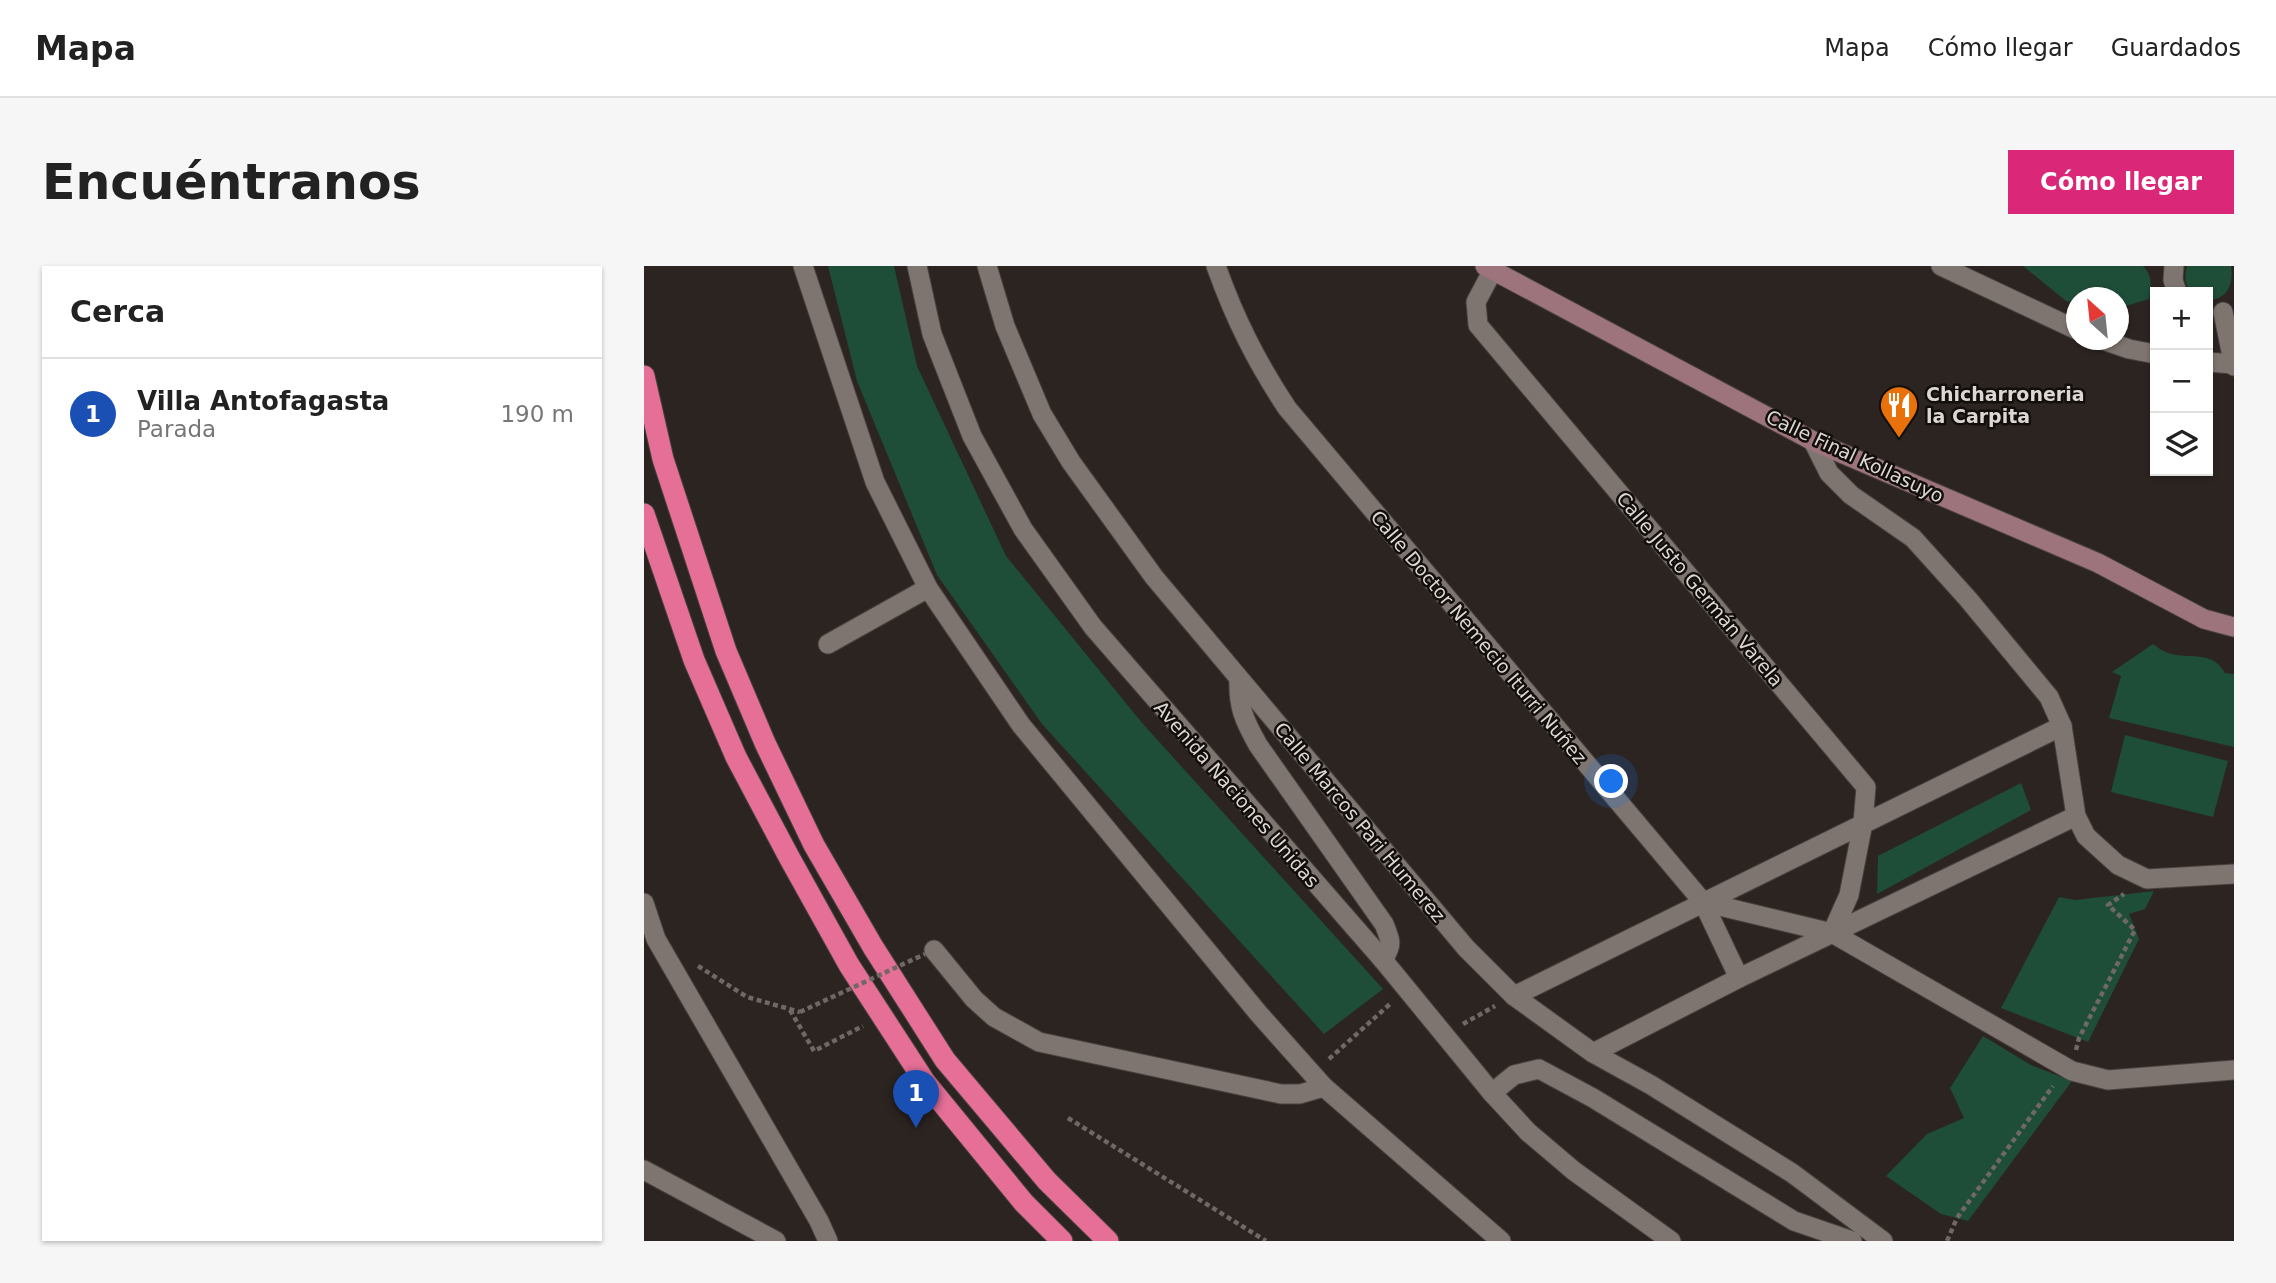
<!DOCTYPE html>
<html lang="es">
<meta charset="utf-8">
<style>
:root{--surface:#fff;--page:#f6f6f6;--text:#222;--muted:#767676;--line:#e0e0e0;--accent:#db2777}
body{margin:0;font-family:"DejaVu Sans",sans-serif;background:var(--page);color:var(--text)}
.controls{position:absolute;right:21px;top:21px;display:grid;overflow:hidden;border-radius:0px;box-shadow:0 2px 5px #0004}
.controls button{width:63px;height:63px;display:grid;place-items:center;padding:0;border:0;border-bottom:2px solid var(--line);background:var(--surface);color:var(--text);font:35px sans-serif}
.compass{position:absolute;left:1422px;top:21px;width:63px;height:63px;border-radius:50%;background:var(--surface);box-shadow:0 2px 5px #0004;rotate:333deg}
.you{position:absolute;left:968px;top:516px;width:24px;height:24px;margin:-18px;border:5px solid #fff;border-radius:50%;background:#1a73e8;box-shadow:0 0 0 10px #1a73e833}
.badge{display:grid;place-items:center;width:46px;height:46px;border-radius:50%;background:var(--accent);color:#fff;font-size:23px;font-weight:700}
.pin{position:absolute;translate:-50% -58px;filter:drop-shadow(0 2px 4px #0008)}
.pin::after{content:'';position:absolute;top:37px;width:24px;height:21px;background:inherit;clip-path:polygon(0 0,100% 0,50% 100%)}
.list{margin:0;padding:0;list-style:none}
h2{display:flex;justify-content:space-between;align-items:center;height:91px;margin:0;padding:0 28px;font-size:30px}
h2 small{font-size:23px;font-weight:400;color:var(--muted)}
.list li{display:grid;grid-template-columns:46px 1fr auto;gap:21px;align-items:center;box-sizing:border-box;height:112px;padding:0 28px;border-top:2px solid var(--line)}
.list b{display:block;font-size:26px;white-space:nowrap}
.list p{margin:0;font-size:23px;white-space:nowrap;color:var(--muted)}
.list em{font-size:23px;font-style:normal;color:var(--muted)}
.icon{flex:none;width:38px;height:38px;fill:none;stroke:currentColor;stroke-width:2;stroke-linecap:round;stroke-linejoin:round}
.map{position:relative;flex:none;width:1590px;height:975px;overflow:hidden;border-radius:0px}
header{display:flex;align-items:center;gap:42px;box-sizing:border-box;height:98px;padding:0 35px;background:var(--surface);border-bottom:2px solid var(--line)}
header strong{font-size:33px}
nav{display:flex;gap:38px;margin-inline-start:auto;font-size:24px}
.intro{display:flex;align-items:center;justify-content:space-between;box-sizing:border-box;height:168px;padding:0 42px}
h1{margin:0;font-size:49px}
.button{padding:18px 32px;border-radius:0px;background:var(--accent);color:#fff;font-size:24px;font-weight:700}
main{display:flex;gap:42px;padding:0 42px}
aside{flex:1;background:var(--surface);border-radius:0px;box-shadow:0 2px 5px #0004}
.map>svg:first-child{display:block}
.green{fill:#1e4d38}
.lines{fill:none;stroke-linecap:round;stroke-linejoin:round}
.minor-casing{stroke:#48423f;stroke-width:21}
.tertiary-casing{stroke:#48423f;stroke-width:21}
.secondary-casing{stroke:#48423f;stroke-width:21}
.motorway-casing{stroke:#48423f;stroke-width:23}
.path{stroke:#6f6864;stroke-width:4.5;stroke-dasharray:5 3.5;stroke-linecap:butt}
.minor{stroke:#7e7570;stroke-width:19}
.tertiary{stroke:#7e7570;stroke-width:19}
.secondary{stroke:#9d737c;stroke-width:19}
.motorway{stroke:#e56f97;stroke-width:21}
.path-bridge{stroke:#6f6864;stroke-width:4.5;stroke-dasharray:5 3.5;stroke-linecap:butt}
.labels{text-anchor:middle;dominant-baseline:central;stroke-width:5;stroke-linejoin:round;paint-order:stroke}
.poi-label{font-size:19px;font-weight:bold;fill:#ddd7d4;stroke:#120e0c;text-anchor:start}
.street-label{font-size:19px;fill:#ddd7d4;stroke:#120e0c}
</style>
<header>
<strong>Mapa</strong>
<nav><a>Mapa</a><a>Cómo llegar</a><a>Guardados</a></nav>
</header>
<div class="intro"><h1>Encuéntranos</h1><a class="button">Cómo llegar</a></div>
<main>
<aside>
<h2>Cerca<small></small></h2>
<ul class="list">
<li><span class="badge" style="background:#1a4fb4">1</span><div><b>Villa Antofagasta</b><p>Parada</p></div><em>190 m</em></li>
</ul>
</aside>
<div class="map">
<svg width="1590" height="975" viewBox="0 0 1590 975">
<rect width="100%" height="100%" fill="#2c2420"/>
<g class="green">
<path d="M184,0H250L273,100L362,290L499,458L739,723L680,768L398,458L293,309L213,115Z"/>
<path d="M1379,0H1499C1509,10 1507,20 1505,33L1475,42V32H1433L1432,37L1422,35Z"/>
<path d="M1543,0H1587C1590,18 1583,34 1564,34V26H1547C1541,18 1540,10 1543,0Z"/>
<path d="M1509,378C1513,381 1519,385 1524,387C1545,394 1568,383 1581,407L1590,408V481L1465,452L1477,410L1468,406Z"/>
<path d="M1481,469L1584,495L1569,551L1467,526Z"/>
<path d="M1377,517L1387,544L1233,628L1234,590Z"/>
<path d="M1510,625L1501,643L1485,648L1495,673L1444,776L1357,742L1415,631L1431,634Z"/>
<path d="M1339,770L1387,799L1428,815L1324,955L1297,948L1242,910L1283,868L1320,852L1306,822Z"/>
</g>
<g class="lines">
<g class="minor-casing">
<g id="minor">
<path d="M159,0L231,216L284,322L377,459L615,748L680,821L857,975"/>
<path d="M343,0L361,60L398,148L427,196L510,311L822,682L870,730L949,787L1007,819L1148,907L1239,975"/>
<path d="M572,0C591,53 612,95 643,142L1059,636L1095,712"/>
<path d="M851,0L832,36L834,59L1222,521L1219,557L1205,629L1188,667"/>
<path d="M1297,0L1433,64"/>
<path d="M1530,0L1529,14L1533,26"/>
<path d="M1579,46L1590,100"/>
<path d="M1459,74L1485,83L1511,88"/>
<path d="M1564,96L1589,98"/>
<path d="M1169,175L1185,207L1207,229L1269,272L1324,333L1405,431L1418,460L1432,550L1442,570L1474,599L1503,613L1590,608"/>
<path d="M184,378L284,322"/>
<path d="M595,413C594,441 600,454 614,479L740,658C747,675 749,678 739,694"/>
<path d="M1059,636L1188,667L1428,805L1464,814L1590,804"/>
<path d="M0,637L12,673L175,955L184,975"/>
<path d="M290,684L330,733L350,751L395,776L637,828H656L680,821"/>
<path d="M870,730L1418,460"/>
<path d="M949,787L1095,712L1432,550"/>
<path d="M848,827L870,809L895,803L949,832L1150,955L1208,975"/>
<path d="M0,904L132,975"/>
</g>
</g>
<g class="tertiary-casing">
<path id="tertiary" d="M273,0L288,68L328,170L379,263L449,361L739,694L848,827L884,866L930,905L1027,975"/>
</g>
<g class="secondary-casing">
<path id="secondary" d="M841,0L1169,175L1454,297L1560,353L1590,361"/>
</g>
<g class="motorway-casing">
<g id="motorway">
<path d="M0,110L19,193L82,385L121,477L170,579L229,681L301,794L403,915L464,975"/>
<path d="M0,248L50,394L92,491L145,591L205,699L281,816L380,937L418,975"/>
</g>
</g>
<g class="path">
<path d="M54,700L103,731L156,746"/>
<path d="M146,744L170,785L219,760"/>
<path d="M819,758L851,740"/>
<path d="M1432,784L1435,772L1491,664L1464,639L1480,628"/>
<path d="M685,793L746,738"/>
<path d="M424,852L622,975"/>
<path d="M1303,975L1313,952L1409,820"/>
</g>
<use href="#minor" class="minor"/>
<use href="#tertiary" class="tertiary"/>
<use href="#secondary" class="secondary"/>
<use href="#motorway" class="motorway"/>
<path class="path-bridge" d="M156,746L281,688"/>
</g>
<defs>
<g id="restaurant-pin" transform="scale(2.0125)"><path d="M0 17L-7.5 6A9.5 9.5 0 1 1 7.5 6Z" fill="#e8710a" stroke="#120e0c"/><path d="M-5-6h1v4h1v-4h1v4h1v-4h1v5L-1.5 .5V6h-2V.5L-5-1ZM5-6V6H3V1.5H1.5Q1.5-4 5-6Z" fill="#fff"/></g>
</defs>
<g fill-rule="evenodd">
<use href="#restaurant-pin" x="1255" y="139"/>
</g>
<g class="labels">
<g class="poi-label">
<text x="1282" y="128">Chicharroneria<tspan x="1282" dy="22">la Carpita</tspan></text>
</g>
<g class="street-label">
<text transform="translate(1211 190) rotate(25)">Calle Final Kollasuyo</text>
<text transform="translate(1056 323) rotate(50)">Calle Justo Germán Varela</text>
<text transform="translate(835 371) rotate(50)">Calle Doctor Nemecio Iturri Nuñez</text>
<text transform="translate(593 528) rotate(49)">Avenida Naciones Unidas</text>
<text transform="translate(716 556) rotate(50)">Calle Marcos Pari Humerez</text>
</g>
</g>
</svg>
<div class="controls">
<button>+</button>
<button>−</button>
<button><svg class="icon" aria-label="layers" viewBox="0 0 24 24"><path d="M12 4l9 5-9 5-9-5zM3 14l9 5 9-5"/></svg></button>
</div>
<svg class="compass" viewBox="-18 -18 36 36"><path d="M0-13l5 13h-10z" fill="#e53935"/><path d="M0 13l5-13h-10z" fill="#767676"/></svg>
<div class="you"></div>
<div class="pin badge" style="left:272px;top:862px;background:#1a4fb4">1</div>
</div>
</main>
